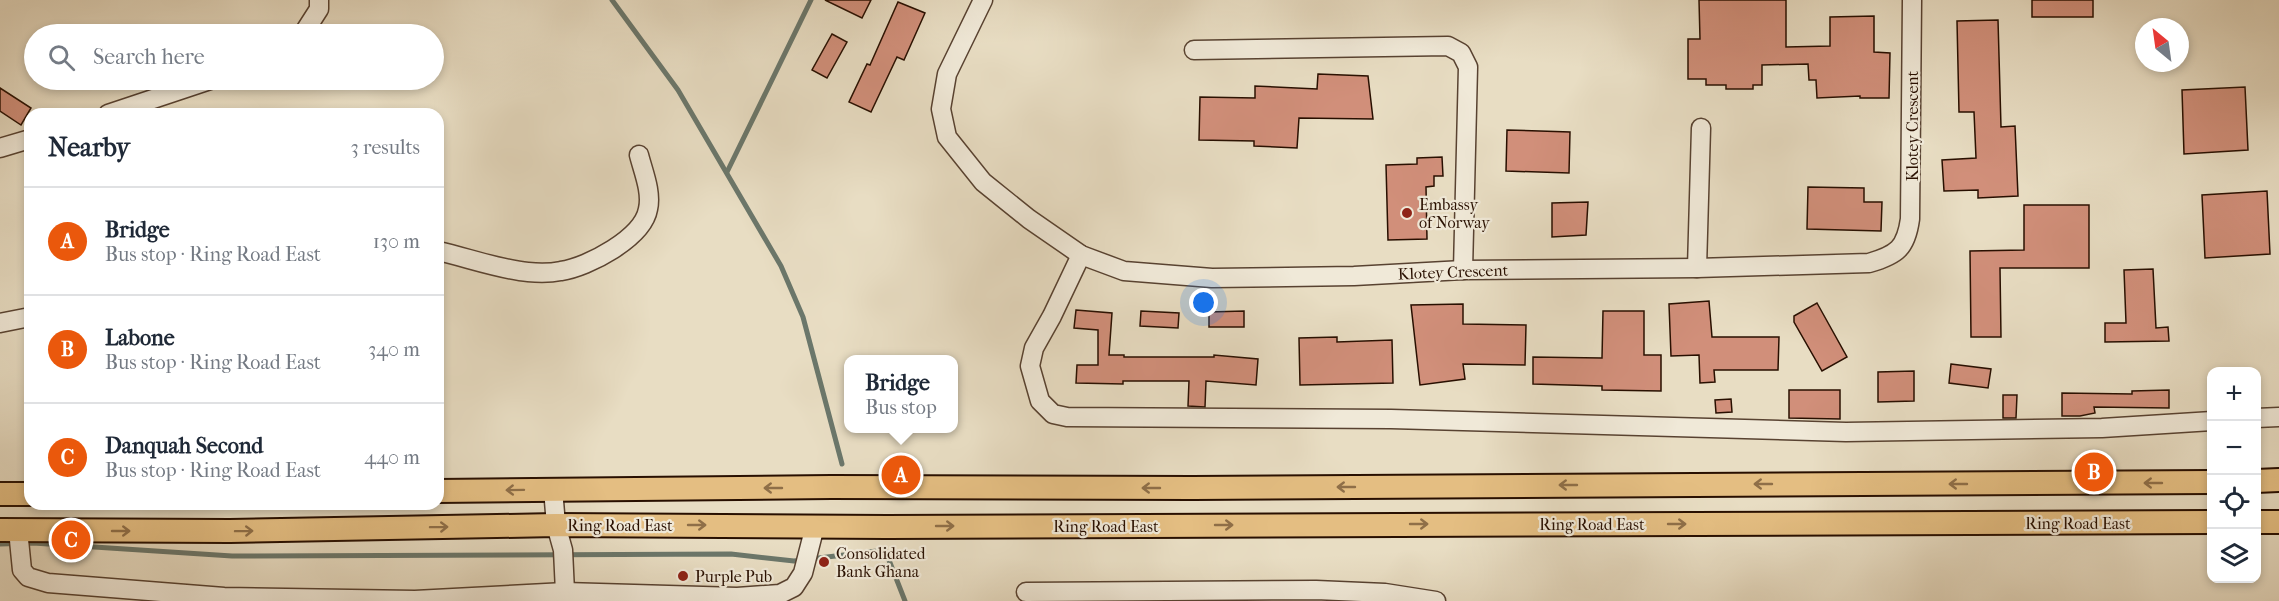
<!DOCTYPE html>
<meta charset="utf-8">
<style>
:root{--surface:#fff;--page:#f6f6f7;--text:#1f2937;--muted:#747a83;--line:#e0e1e3;--accent:#ea580c}
body{margin:0;font-family:"IM FELL French Canon",serif;background:var(--page);color:var(--text)}
.controls{position:absolute;right:18px;bottom:18px;display:grid;overflow:hidden;border-radius:12px;box-shadow:0 3px 9px #0003}
.controls button{width:54px;height:54px;display:grid;place-items:center;padding:0;border:0;border-bottom:2px solid var(--line);background:var(--surface);color:var(--text);font:30px sans-serif}
.compass{position:absolute;left:2135px;top:18px;width:54px;height:54px;border-radius:50%;background:var(--surface);box-shadow:0 3px 9px #0003;rotate:331deg}
.you{position:absolute;left:1204px;top:303px;width:21px;height:21px;margin:-15px;border:4px solid #fff;border-radius:50%;background:#1a73e8;box-shadow:0 0 0 9px #1a73e833}
.badge{display:grid;place-items:center;width:39px;height:39px;border-radius:50%;background:var(--accent);color:#fff;font-size:20px;font-weight:700}
.pin{position:absolute;translate:-50% -50%;border:3px solid #fff;box-shadow:0 2px 6px #0006}
.popup{position:absolute;left:844px;top:355px;width:114px;height:78px;box-sizing:border-box;display:grid;place-content:center;border-radius:12px;background:var(--surface);filter:drop-shadow(0 2px 4px #0005);font-size:20px;white-space:nowrap;color:var(--muted)}
.popup b{font-size:22px;color:var(--text)}
.popup::after{content:'';position:absolute;left:50%;top:100%;margin-left:-12px;border:12px solid transparent;border-top-color:var(--surface)}
.list{margin:0;padding:0;list-style:none}
h2{display:flex;justify-content:space-between;align-items:center;height:78px;margin:0;padding:0 24px;font-size:26px}
h2 small{font-size:20px;font-weight:400;color:var(--muted)}
.list li{display:grid;grid-template-columns:39px 1fr auto;gap:18px;align-items:center;box-sizing:border-box;height:108px;padding:0 24px;border-top:2px solid var(--line)}
.list b{display:block;font-size:22px;white-space:nowrap}
.list p{margin:0;font-size:20px;white-space:nowrap;color:var(--muted)}
.list em{font-size:20px;font-style:normal;color:var(--muted)}
.icon{flex:none;width:33px;height:33px;fill:none;stroke:currentColor;stroke-width:2;stroke-linecap:round;stroke-linejoin:round}
.map{position:relative;flex:none;width:2279px;height:601px;overflow:hidden}
.search{position:absolute;background:var(--surface);box-shadow:0 3px 9px #0003;left:24px;top:24px;width:420px;height:66px;display:flex;align-items:center;gap:15px;box-sizing:border-box;padding:0 21px;border-radius:33px;color:var(--muted);font-size:22px}
.panel{position:absolute;background:var(--surface);box-shadow:0 3px 9px #0003;left:24px;top:108px;width:420px;height:402px;border-radius:18px}
.map>svg:first-child{display:block}
.lines{fill:none;stroke-linecap:round;stroke-linejoin:round}
.stream{stroke:#6b776b;stroke-width:5}
.building{fill:#d18f7a;stroke:#280f00;stroke-width:1.5}
.minor-casing{stroke:#584231;stroke-width:21}
.major-casing{stroke:#280f00;stroke-width:26}
.minor{stroke:#f0e9d8;stroke-width:18}
.major{stroke:#e4be82;stroke-width:22}
.oneway{stroke:#8f6f48}
.poi-dot{fill:#8f2418;stroke:#f0e9d8;stroke-width:2}
.labels{text-anchor:middle;dominant-baseline:central;stroke-width:4.5;stroke-linejoin:round;paint-order:stroke}
.street-label{font-size:16px;fill:#280f00;stroke:#f0e9d8}
.poi-label{font-size:16px;fill:#280f00;stroke:#f0e9d8;text-anchor:start}
</style>
<div class="map">
<svg width="2279" height="601" viewBox="0 0 2279 601">
<rect width="100%" height="100%" fill="#e8ddc3"/>
<filter id="stains"><feTurbulence type="fractalNoise" baseFrequency=".00333" numOctaves="4"/><feColorMatrix values="0 0 0 0 .2 0 0 0 0 .09 0 0 0 0 .02 0 0 0 .5 -.17"/></filter>
<radialGradient id="worn" r=".72"><stop offset=".6" stop-color="#630" stop-opacity="0"/><stop offset="1" stop-color="#630" stop-opacity=".3"/></radialGradient>
<g class="lines">
<g class="stream">
<path d="M612,0L678,90L781,266L803,317L842,464"/>
<path d="M727,172L811,0"/>
<path d="M0,544L33,543L232,556L731,554L794,561L885,550L905,601"/>
</g>
</g>
<g class="building">
<path d="M825,0H871L862,18Z"/>
<path d="M1699,0H1786V47L1830,46V17L1874,16V52L1890,53L1889,98H1860V96L1817,98L1816,80H1809L1808,64L1762,65V85H1753V89H1726V85H1706V79H1688V39H1700Z"/>
<rect x="2032" y="0" width="61" height="17"/>
<path d="M898,2L925,13L904,60L897,57L871,112L849,102L867,64L870,65Z"/>
<path d="M1998,20L2001,127L2015,126L2018,196L1978,198V190L1944,191L1942,160L1976,158L1974,112H1959L1957,21Z"/>
<path d="M832,34L847,42L827,78L812,70Z"/>
<path d="M1318,74L1368,76L1373,119L1299,118L1297,148L1254,146V141L1199,140L1200,97L1255,98V86L1317,89Z"/>
<path d="M2245,87L2248,150L2184,154L2182,90Z"/>
<path d="M0,88L31,108L21,125L0,111Z"/>
<path d="M1507,130L1570,132L1569,173L1506,171Z"/>
<path d="M1442,157L1443,176H1434V186L1426,187L1427,239L1388,240L1386,165L1417,164V158Z"/>
<path d="M1808,187L1864,188V202H1882L1881,231L1807,229Z"/>
<path d="M2267,191L2270,254L2205,258L2202,195Z"/>
<path d="M1588,202L1586,235L1552,237V203Z"/>
<path d="M2024,205H2089V268H2000L2001,337H1971L1970,251L2024,250Z"/>
<path d="M2153,269L2156,328L2168,327L2169,341L2105,342V323H2126L2124,270Z"/>
<path d="M1709,301L1712,337H1779L1778,370H1714L1715,382L1700,383L1699,355L1671,356L1669,304Z"/>
<path d="M1817,303L1847,357L1822,371L1794,322V316Z"/>
<path d="M1463,304V324L1526,325L1525,365L1463,364L1465,379L1420,385L1411,305Z"/>
<path d="M1076,310L1112,313L1109,355H1124V357H1214V355L1258,359L1256,385L1206,381L1205,407L1188,406L1189,381H1123V384L1076,383L1077,365H1098V330L1074,328Z"/>
<path d="M1141,311L1179,313L1178,328L1140,326Z"/>
<path d="M1244,311V327H1209V312Z"/>
<path d="M1603,311H1644V355H1661V391L1602,390V386L1533,384V357L1602,358Z"/>
<path d="M1337,337V342L1392,340L1393,383L1300,385L1299,338Z"/>
<path d="M1951,364L1991,369L1988,388L1949,383Z"/>
<path d="M1914,371V401L1878,402V372Z"/>
<path d="M1789,390H1840V419L1789,418Z"/>
<path d="M2169,390V408L2094,407L2095,413L2080,416H2062V393L2132,394V391Z"/>
<path d="M2003,395H2017L2016,418H2003Z"/>
<path d="M1731,399L1732,412L1716,413L1715,400Z"/>
</g>
<g class="lines">
<g class="minor-casing">
<g id="minor">
<path d="M983,0L947,74L941,109L947,137L983,182L1029,219L1081,255L1124,271L1212,278L1354,276L1463,270L1697,268L1869,263C1897,255 1906,248 1910,219L1912,0"/>
<path d="M303,34L319,9V0"/>
<path d="M1194,50L1448,46L1461,53L1468,67L1463,270"/>
<path d="M108,114L210,80"/>
<path d="M0,148L30,139"/>
<path d="M438,251C465,257 502,270 528,272C538,273 551,273 561,271C588,267 643,238 648,209C652,192 643,171 639,155"/>
<path d="M1081,255L1052,316L1034,348L1030,366L1040,401L1053,414L1067,417L1391,419L1846,432L2102,428L2212,421"/>
<path d="M1697,268L1701,128"/>
<path d="M0,323L30,317"/>
<path d="M2256,418L2279,417"/>
<path d="M553,489L556,525L563,550L565,592"/>
<path d="M18,530L22,570L28,577L48,583L224,597L415,600L565,592L737,597L780,594L794,587L803,573L815,526"/>
<path d="M1026,592L1316,590L1385,593L1436,601"/>
</g>
</g>
<g class="major-casing">
<g id="major">
<path d="M2256,481L2279,480"/>
<path d="M438,491L831,487L1193,488L2212,482"/>
<path d="M0,494H30"/>
<path d="M2256,522H2279"/>
<path d="M0,530L230,531L556,525L887,527L2212,522"/>
</g>
</g>
<use href="#minor" class="minor"/>
<use href="#major" class="major"/>
</g>
<defs><path id="oneway-shaft" d="M-6 0H5M1.5-3L5.5 0L1.5 3" fill="none" stroke-width="1.6" stroke-linecap="round" stroke-linejoin="round" transform="scale(1.5)"/></defs>
<g class="oneway">
<use href="#oneway-shaft" transform="translate(2153 483) rotate(180)"/>
<use href="#oneway-shaft" transform="translate(1763 484) rotate(180)"/>
<use href="#oneway-shaft" transform="translate(1958 484) rotate(180)"/>
<use href="#oneway-shaft" transform="translate(1568 485) rotate(180)"/>
<use href="#oneway-shaft" transform="translate(1346 487) rotate(180)"/>
<use href="#oneway-shaft" transform="translate(773 488) rotate(180)"/>
<use href="#oneway-shaft" transform="translate(1151 488) rotate(-180)"/>
<use href="#oneway-shaft" transform="translate(515 490) rotate(179)"/>
<use href="#oneway-shaft" transform="translate(1419 524)"/>
<use href="#oneway-shaft" transform="translate(1677 524)"/>
<use href="#oneway-shaft" transform="translate(697 525)"/>
<use href="#oneway-shaft" transform="translate(1224 525)"/>
<use href="#oneway-shaft" transform="translate(945 526)"/>
<use href="#oneway-shaft" transform="translate(439 527) rotate(-1)"/>
<use href="#oneway-shaft" transform="translate(121 531)"/>
<use href="#oneway-shaft" transform="translate(244 531) rotate(-1)"/>
</g>
<g class="poi-dot">
<circle cx="1407" cy="213" r="6"/>
<circle cx="824" cy="562" r="6"/>
<circle cx="683" cy="576" r="6"/>
</g>
<g class="labels">
<g class="street-label">
<text transform="translate(1912 126) rotate(-90)">Klotey Crescent</text>
<text transform="translate(1453 272) rotate(-2)">Klotey Crescent</text>
<text x="2078" y="523">Ring Road East</text>
<text x="1592" y="524">Ring Road East</text>
<text x="620" y="525">Ring Road East</text>
<text x="1106" y="526">Ring Road East</text>
</g>
<g class="poi-label">
<text x="1419" y="204">Embassy<tspan x="1419" dy="18">of Norway</tspan></text>
<text x="836" y="553">Consolidated<tspan x="836" dy="18">Bank Ghana</tspan></text>
<text x="695" y="576">Purple Pub</text>
</g>
</g>
<rect width="100%" height="100%" filter="url(#stains)"/>
<rect width="100%" height="100%" fill="url(#worn)"/>
</svg>
<div class="controls">
<button>+</button>
<button>−</button>
<button><svg class="icon" aria-label="locate" viewBox="0 0 24 24"><circle cx="12" cy="12" r="6"/><path d="M12 2v4M12 18v4M2 12h4M18 12h4"/></svg></button>
<button><svg class="icon" aria-label="layers" viewBox="0 0 24 24"><path d="M12 4l9 5-9 5-9-5zM3 14l9 5 9-5"/></svg></button>
</div>
<svg class="compass" viewBox="-18 -18 36 36"><path d="M0-13l5 13h-10z" fill="#e53935"/><path d="M0 13l5-13h-10z" fill="#747a83"/></svg>
<div class="you"></div>
<div class="pin badge" style="left:901px;top:475px">A</div>
<div class="popup"><b>Bridge</b>Bus stop</div>
<div class="pin badge" style="left:2094px;top:472px">B</div>
<div class="pin badge" style="left:71px;top:540px">C</div>
<div class="search"><svg class="icon" aria-label="search" viewBox="0 0 24 24"><circle cx="10" cy="10" r="6"/><path d="M15 15l6 6"/></svg>Search here</div>
<section class="panel">
<h2>Nearby<small>3 results</small></h2>
<ul class="list">
<li><span class="badge">A</span><div><b>Bridge</b><p>Bus stop · Ring Road East</p></div><em>130 m</em></li>
<li><span class="badge">B</span><div><b>Labone</b><p>Bus stop · Ring Road East</p></div><em>340 m</em></li>
<li><span class="badge">C</span><div><b>Danquah Second</b><p>Bus stop · Ring Road East</p></div><em>440 m</em></li>
</ul>
</section>
</div>
